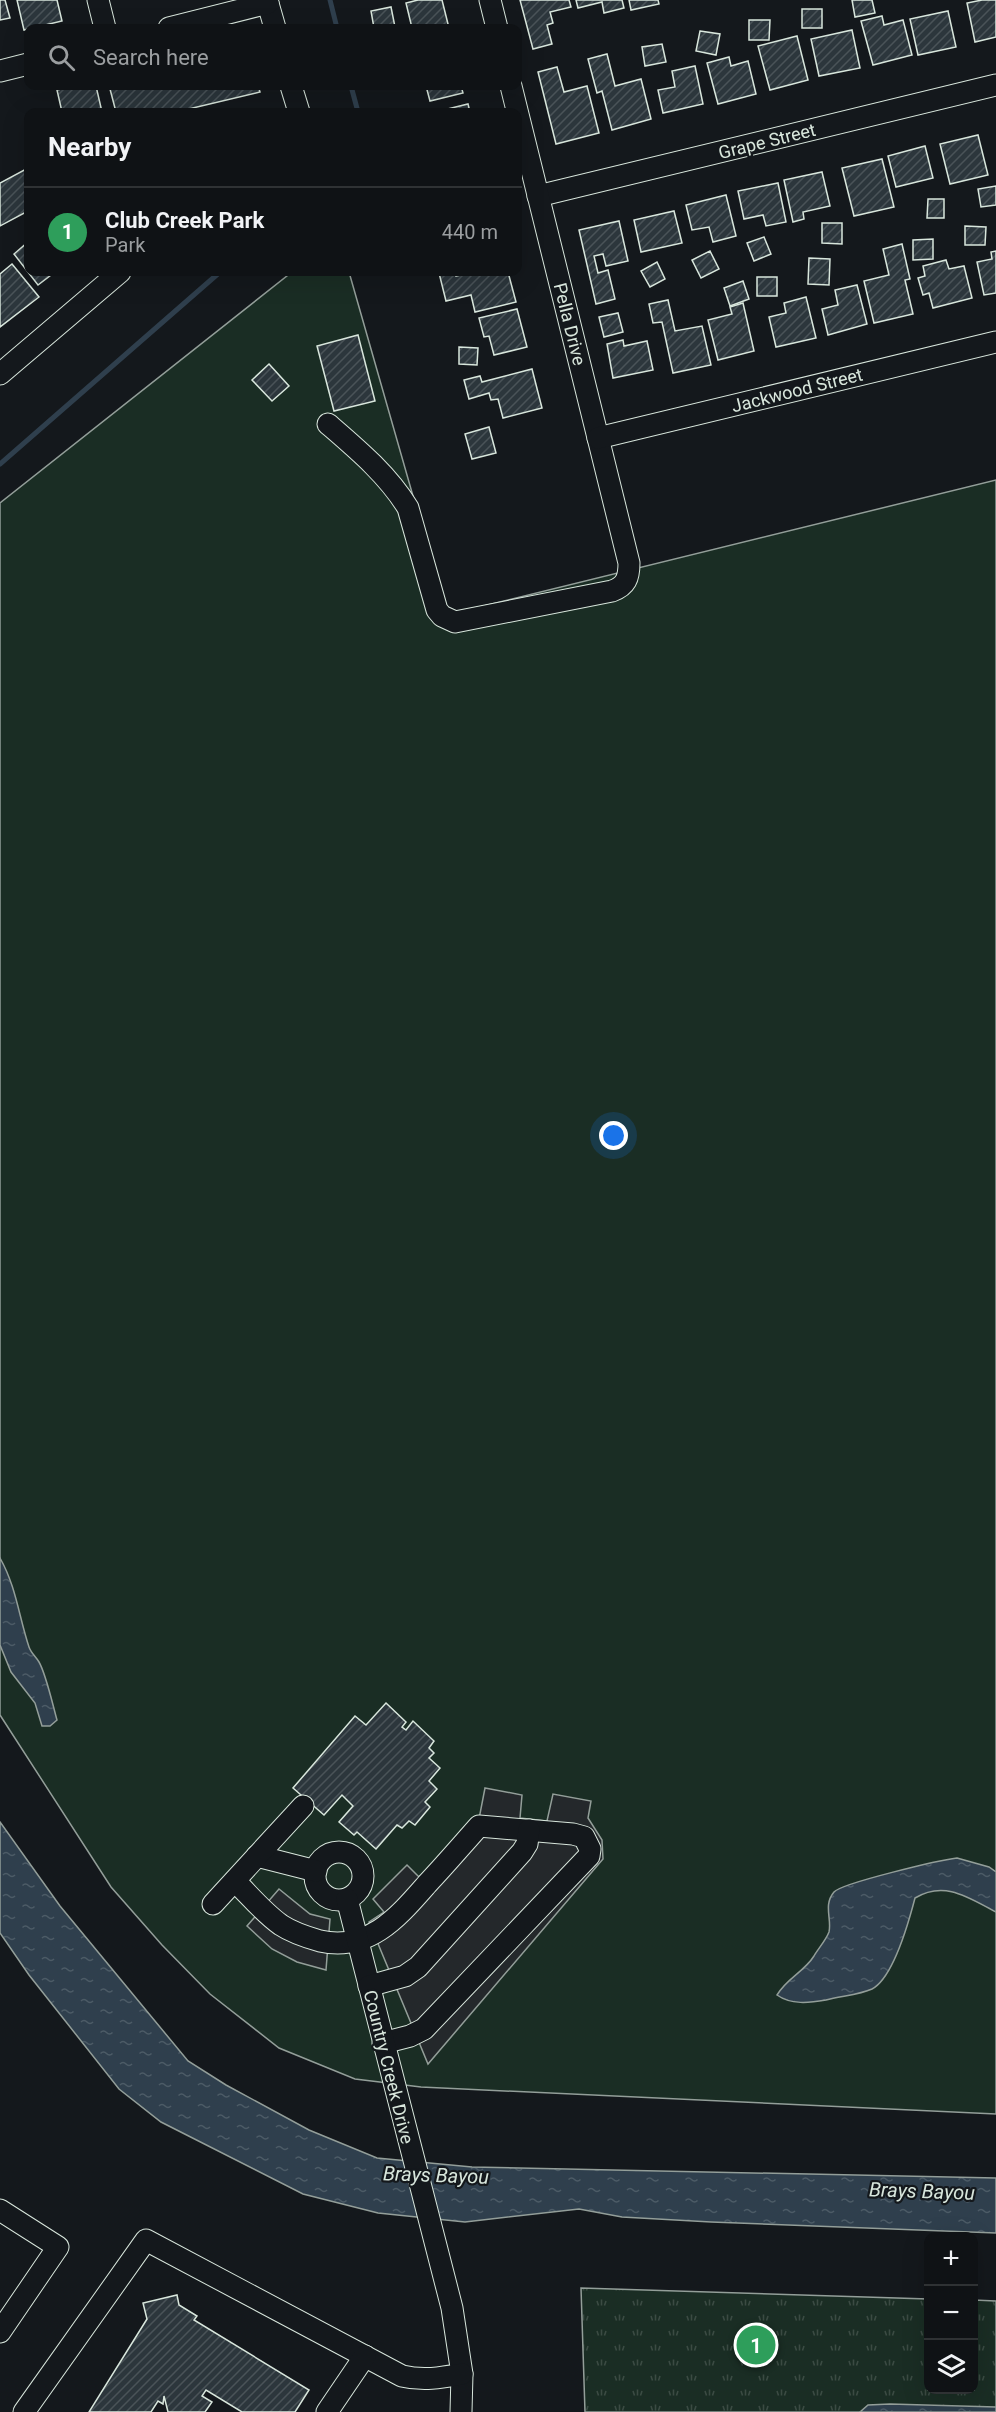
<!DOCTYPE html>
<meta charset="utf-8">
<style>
:root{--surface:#0f1215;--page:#181b1e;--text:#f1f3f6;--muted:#9b9ea0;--line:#2f3234;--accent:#ffb74d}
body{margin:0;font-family:Roboto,sans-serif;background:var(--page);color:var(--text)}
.controls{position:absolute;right:18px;bottom:18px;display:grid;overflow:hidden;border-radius:12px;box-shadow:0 6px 24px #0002}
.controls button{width:54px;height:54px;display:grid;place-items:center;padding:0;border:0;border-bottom:2px solid var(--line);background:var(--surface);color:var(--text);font:30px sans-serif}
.you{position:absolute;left:614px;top:1136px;width:21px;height:21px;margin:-15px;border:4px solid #fff;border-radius:50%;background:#1a73e8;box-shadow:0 0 0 9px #1a73e833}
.badge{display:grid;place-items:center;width:39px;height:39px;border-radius:50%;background:var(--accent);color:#fff;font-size:20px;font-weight:700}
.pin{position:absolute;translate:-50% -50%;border:3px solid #fff;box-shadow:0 2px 6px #0006}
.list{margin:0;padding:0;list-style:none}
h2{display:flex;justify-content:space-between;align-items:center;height:78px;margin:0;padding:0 24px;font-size:26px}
h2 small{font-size:20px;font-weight:400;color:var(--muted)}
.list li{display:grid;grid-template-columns:39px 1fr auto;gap:18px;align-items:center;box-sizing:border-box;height:90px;padding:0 24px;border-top:2px solid var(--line)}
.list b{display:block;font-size:22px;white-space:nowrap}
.list p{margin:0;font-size:20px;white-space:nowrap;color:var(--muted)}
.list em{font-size:20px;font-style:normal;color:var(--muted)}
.icon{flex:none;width:33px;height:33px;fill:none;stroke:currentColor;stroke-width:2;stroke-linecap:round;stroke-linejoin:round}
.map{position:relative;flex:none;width:996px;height:2412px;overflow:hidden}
.search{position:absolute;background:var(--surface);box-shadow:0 6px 24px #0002;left:24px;top:24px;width:498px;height:66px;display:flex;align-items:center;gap:15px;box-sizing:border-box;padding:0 21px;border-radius:12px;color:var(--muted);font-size:22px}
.panel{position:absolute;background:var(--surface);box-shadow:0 6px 24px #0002;left:24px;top:108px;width:498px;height:168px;border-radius:12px}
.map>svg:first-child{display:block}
.green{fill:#1a2d24;stroke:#939e99;stroke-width:1.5}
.park{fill:url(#park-tufts);stroke:#939e99;stroke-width:1.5}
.parking{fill:#24282b;stroke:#939e99;stroke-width:1.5}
.water{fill:url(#water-ripples);stroke:#939e99;stroke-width:1.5}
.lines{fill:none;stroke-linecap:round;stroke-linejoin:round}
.stream{stroke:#2f3f4d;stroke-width:5}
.building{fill:url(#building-hatch);stroke:#d8e6dc;stroke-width:1.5}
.minor-casing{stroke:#d8e6dc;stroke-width:23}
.minor{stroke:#14181c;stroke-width:21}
.labels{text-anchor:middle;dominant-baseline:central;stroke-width:4.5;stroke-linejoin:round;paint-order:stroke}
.street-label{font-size:18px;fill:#d8e6dc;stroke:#14181c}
.water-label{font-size:20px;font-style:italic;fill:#d8e6dc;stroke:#14181c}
</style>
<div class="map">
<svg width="996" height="2412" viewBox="0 0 996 2412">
<defs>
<pattern id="park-tufts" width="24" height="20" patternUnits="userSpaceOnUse" patternTransform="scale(1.5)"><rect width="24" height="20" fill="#1a2d24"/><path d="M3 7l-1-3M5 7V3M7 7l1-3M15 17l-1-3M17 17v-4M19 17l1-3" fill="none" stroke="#3b4b43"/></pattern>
<pattern id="water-ripples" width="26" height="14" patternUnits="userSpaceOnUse" patternTransform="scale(1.5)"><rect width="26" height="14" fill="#2f3f4d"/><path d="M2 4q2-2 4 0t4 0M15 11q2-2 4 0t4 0" fill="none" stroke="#4c5b66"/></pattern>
<pattern id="building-hatch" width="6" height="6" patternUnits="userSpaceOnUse" patternTransform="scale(1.5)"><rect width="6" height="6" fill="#2c363c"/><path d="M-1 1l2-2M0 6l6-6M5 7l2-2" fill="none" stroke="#4a5358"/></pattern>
</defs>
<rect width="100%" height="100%" fill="#14181c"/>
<path class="green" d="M292,272H349L447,615L996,480V2114L421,2087L355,2079L279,2048L210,1994L162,1945L111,1887L0,1715V503Z"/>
<path class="park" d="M581,2288L928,2299V2390H974V2300L996,2301V2412H585Z"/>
<g class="parking">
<path d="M485,1788L522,1795L520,1818L547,1821L553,1794L591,1801L588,1818L602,1840L603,1859L428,2064L369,1922L384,1912L373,1899L407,1865L422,1880L479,1819Z"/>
<path d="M279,1889L310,1914L330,1919L326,1970L297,1962L272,1949L247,1926Z"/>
</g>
<g class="water">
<path d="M0,1558C16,1586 19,1617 29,1647C31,1653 36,1657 39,1662C46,1674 53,1706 57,1720L50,1726H42L35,1703L11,1672L0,1645Z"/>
<path d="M0,1822L60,1906L188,2061L226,2085L309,2130L377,2158L472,2167L996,2178V2233L711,2222L622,2217L579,2209L465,2222L378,2213L303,2194L161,2122L119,2089L29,1975L0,1933Z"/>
<path d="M957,1858L989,1867L996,1872V1912C969,1898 945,1880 915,1898C909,1921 893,1978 872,1989C859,1995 840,1996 826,2000C809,2003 791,2005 777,1995C787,1978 804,1972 814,1956C818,1949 826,1940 829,1932C832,1919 823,1905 834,1892C842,1883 940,1860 957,1858Z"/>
<path d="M890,2404L996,2407V2412H860L868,2405Z"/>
</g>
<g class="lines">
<g class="stream">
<path d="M330,0L337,28"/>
<path d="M351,86L358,112"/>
<path d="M0,464L220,272"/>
</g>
</g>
<g class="building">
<path d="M0,0H5L10,18L0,20Z"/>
<path d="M17,0H57L62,21L24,30Z"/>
<path d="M418,0H442L449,28H412L406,3Z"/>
<path d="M520,0H569L571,7L550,12L553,23L547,25L552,44L533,49Z"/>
<path d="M576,0H622L624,8L604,13L602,2L578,8Z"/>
<path d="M629,0H658L659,4L631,10Z"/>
<path d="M852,0H872L875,13L855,17Z"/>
<path d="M982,0H996V37L975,42L967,3Z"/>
<path d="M391,7L395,27L374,28L371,11Z"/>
<rect x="802" y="9" width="20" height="19"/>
<path d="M948,11L956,47L918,55L910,19Z"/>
<path d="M882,16L884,25L903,20L912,55L873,65L861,21Z"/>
<path d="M749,20H770L769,40H749Z"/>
<path d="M852,30L860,68L819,76L811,39Z"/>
<path d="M700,31L720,34L716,55L696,51Z"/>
<path d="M797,36L808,80L770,90L758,46Z"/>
<path d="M662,44L666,62L645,66L642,47Z"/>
<path d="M607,54L615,86L641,79L651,119L612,130L602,91L597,93L588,59Z"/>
<path d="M729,57L731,66L748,61L756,94L718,104L707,63Z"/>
<path d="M695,66L703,104L663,113L658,90L675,87L672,71Z"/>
<path d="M557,67L564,92L587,86L599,133L556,144L538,72Z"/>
<path d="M75,86H96L102,112H62L57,90Z"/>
<path d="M125,86H258L260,92L176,112H116L110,89Z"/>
<path d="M426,86H461L463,93L430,101Z"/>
<path d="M468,104L470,112H439V111Z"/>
<path d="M978,135L988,175L950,184L940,144Z"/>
<path d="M925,146L933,178L896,187L888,156Z"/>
<path d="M882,159L894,207L854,216L842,168Z"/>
<path d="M28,168V211L0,226V183Z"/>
<path d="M822,172L830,206L803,212L804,219L793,222L784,180Z"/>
<path d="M778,183L786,222L766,226L763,215L744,219L738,191Z"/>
<path d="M996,186V205L981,207L978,189Z"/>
<path d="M726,195L736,236L713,242L709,227L692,230L686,205Z"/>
<path d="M928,199H944V218H927Z"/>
<path d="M674,211L682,243L641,252L634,220Z"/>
<path d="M619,221L628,261L606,266L603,254L594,256L598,273L608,270L615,299L596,304L579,230Z"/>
<path d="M822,223H842V244L822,243Z"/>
<path d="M965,226L986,227L985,245H965Z"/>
<path d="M764,237L771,254L754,261L747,243Z"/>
<path d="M933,239V259L913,260V240Z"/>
<path d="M28,242V272H55L38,285L14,254Z"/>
<path d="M902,244L910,279L905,280L913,314L874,323L864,281L889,275L883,249Z"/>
<path d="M710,251L719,269L701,278L692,260Z"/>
<path d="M996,251V293L984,295L977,262L992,259L991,252Z"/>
<path d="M809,258L830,259L829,285L808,284Z"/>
<path d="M946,260L949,269L964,266L972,298L933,308L929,293L923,295L918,278L925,276L923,266Z"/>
<path d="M657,262L665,279L650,287L641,271Z"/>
<path d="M12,264L39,297L0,327V274Z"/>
<path d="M447,272H455L456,276L474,272H508L516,302L475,312L471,295L446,301L439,273Z"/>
<rect x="757" y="277" width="20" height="19"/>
<path d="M743,281L749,299L730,306L724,288Z"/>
<path d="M857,285L867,324L828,335L822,309L838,305L835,290Z"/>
<path d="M806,297L816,338L776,347L769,317L786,313L784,303Z"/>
<path d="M668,300L675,331L702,326L711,365L673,373L662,322L653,323L649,304Z"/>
<path d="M743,303L754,351L718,360L708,320L732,314L730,307Z"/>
<path d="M517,309L527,347L494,355L489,336L484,337L479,318Z"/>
<path d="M618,313L623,332L604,337L599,317Z"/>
<path d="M358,335L375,401L334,411L317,346Z"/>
<path d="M623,340L624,346L647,341L653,370L613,378L607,344Z"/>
<path d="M459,347L478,348L477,365L459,364Z"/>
<path d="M269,364L289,386L272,401L252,380Z"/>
<path d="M532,369L542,408L503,418L498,399L491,400L489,393L469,399L464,380L480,376L482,382Z"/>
<path d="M489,427L496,453L472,459L465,434Z"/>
<path d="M386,1703L406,1722L402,1727L406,1730L413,1721L434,1741L429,1748L434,1753L429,1758L440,1768L429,1781L437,1789L425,1802L430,1807L415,1825L409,1821L402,1828L397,1825L376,1849L357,1832L354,1835L339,1822L353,1806L342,1795L324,1815L293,1788L355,1716L366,1725Z"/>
<path d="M177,2295L179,2305L197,2316L194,2320L309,2390L295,2412H242L206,2390L202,2396L212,2402L205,2412H168L164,2396L163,2404L158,2401L151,2412H89L147,2319L143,2303Z"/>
</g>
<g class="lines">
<g class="minor-casing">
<g id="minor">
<path d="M98,0L105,28"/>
<path d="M267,0L275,28"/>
<path d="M490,0L497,28"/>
<path d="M169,28L268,3"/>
<path d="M0,71L28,64"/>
<path d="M291,86L299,112"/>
<path d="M538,196L996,85"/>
<path d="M0,374L120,272"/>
<path d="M328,424C357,449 388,475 408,508L437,610L442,616L455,622L612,591C626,586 629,578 629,563L511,86"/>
<path d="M598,438L996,342"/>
<circle cx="339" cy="1876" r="24"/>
<path d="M257,1856L316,1871"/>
<path d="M235,1881C250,1896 264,1913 281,1925C293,1933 306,1937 320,1941C369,1952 398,1917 427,1884C445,1865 462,1845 479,1826L573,1834L584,1837L590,1849L589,1856L424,2029L410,2036L383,2043"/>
<path d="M347,1899L452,2308L462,2374L461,2412"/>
<path d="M213,1904L303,1806"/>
<path d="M369,1986L405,1976L418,1967L522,1852L527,1844L529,1830"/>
<path d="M0,2210L58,2247L0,2332"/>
<path d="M24,2412L146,2240L402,2376C423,2381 440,2378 462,2374"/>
<path d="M327,2412L365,2356"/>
</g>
</g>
<use href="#minor" class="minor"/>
</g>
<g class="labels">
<g class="street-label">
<text transform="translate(767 141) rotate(-14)">Grape Street</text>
<text transform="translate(570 324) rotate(76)">Pella Drive</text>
<text transform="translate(797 390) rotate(-14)">Jackwood Street</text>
<text transform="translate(389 2067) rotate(76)">Country Creek Drive</text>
</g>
<g class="water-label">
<text transform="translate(436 2175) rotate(2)">Brays Bayou</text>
<text transform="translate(922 2191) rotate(2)">Brays Bayou</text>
</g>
</g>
</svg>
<div class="controls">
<button>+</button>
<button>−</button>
<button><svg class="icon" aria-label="layers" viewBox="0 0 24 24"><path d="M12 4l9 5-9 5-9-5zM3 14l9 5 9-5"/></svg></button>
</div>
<div class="you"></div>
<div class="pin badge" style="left:756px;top:2345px;background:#2e9e5b">1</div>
<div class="search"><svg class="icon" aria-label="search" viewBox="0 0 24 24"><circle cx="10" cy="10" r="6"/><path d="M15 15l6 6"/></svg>Search here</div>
<section class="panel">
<h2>Nearby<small></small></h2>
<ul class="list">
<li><span class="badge" style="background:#2e9e5b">1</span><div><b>Club Creek Park</b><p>Park</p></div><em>440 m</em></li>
</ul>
</section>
</div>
